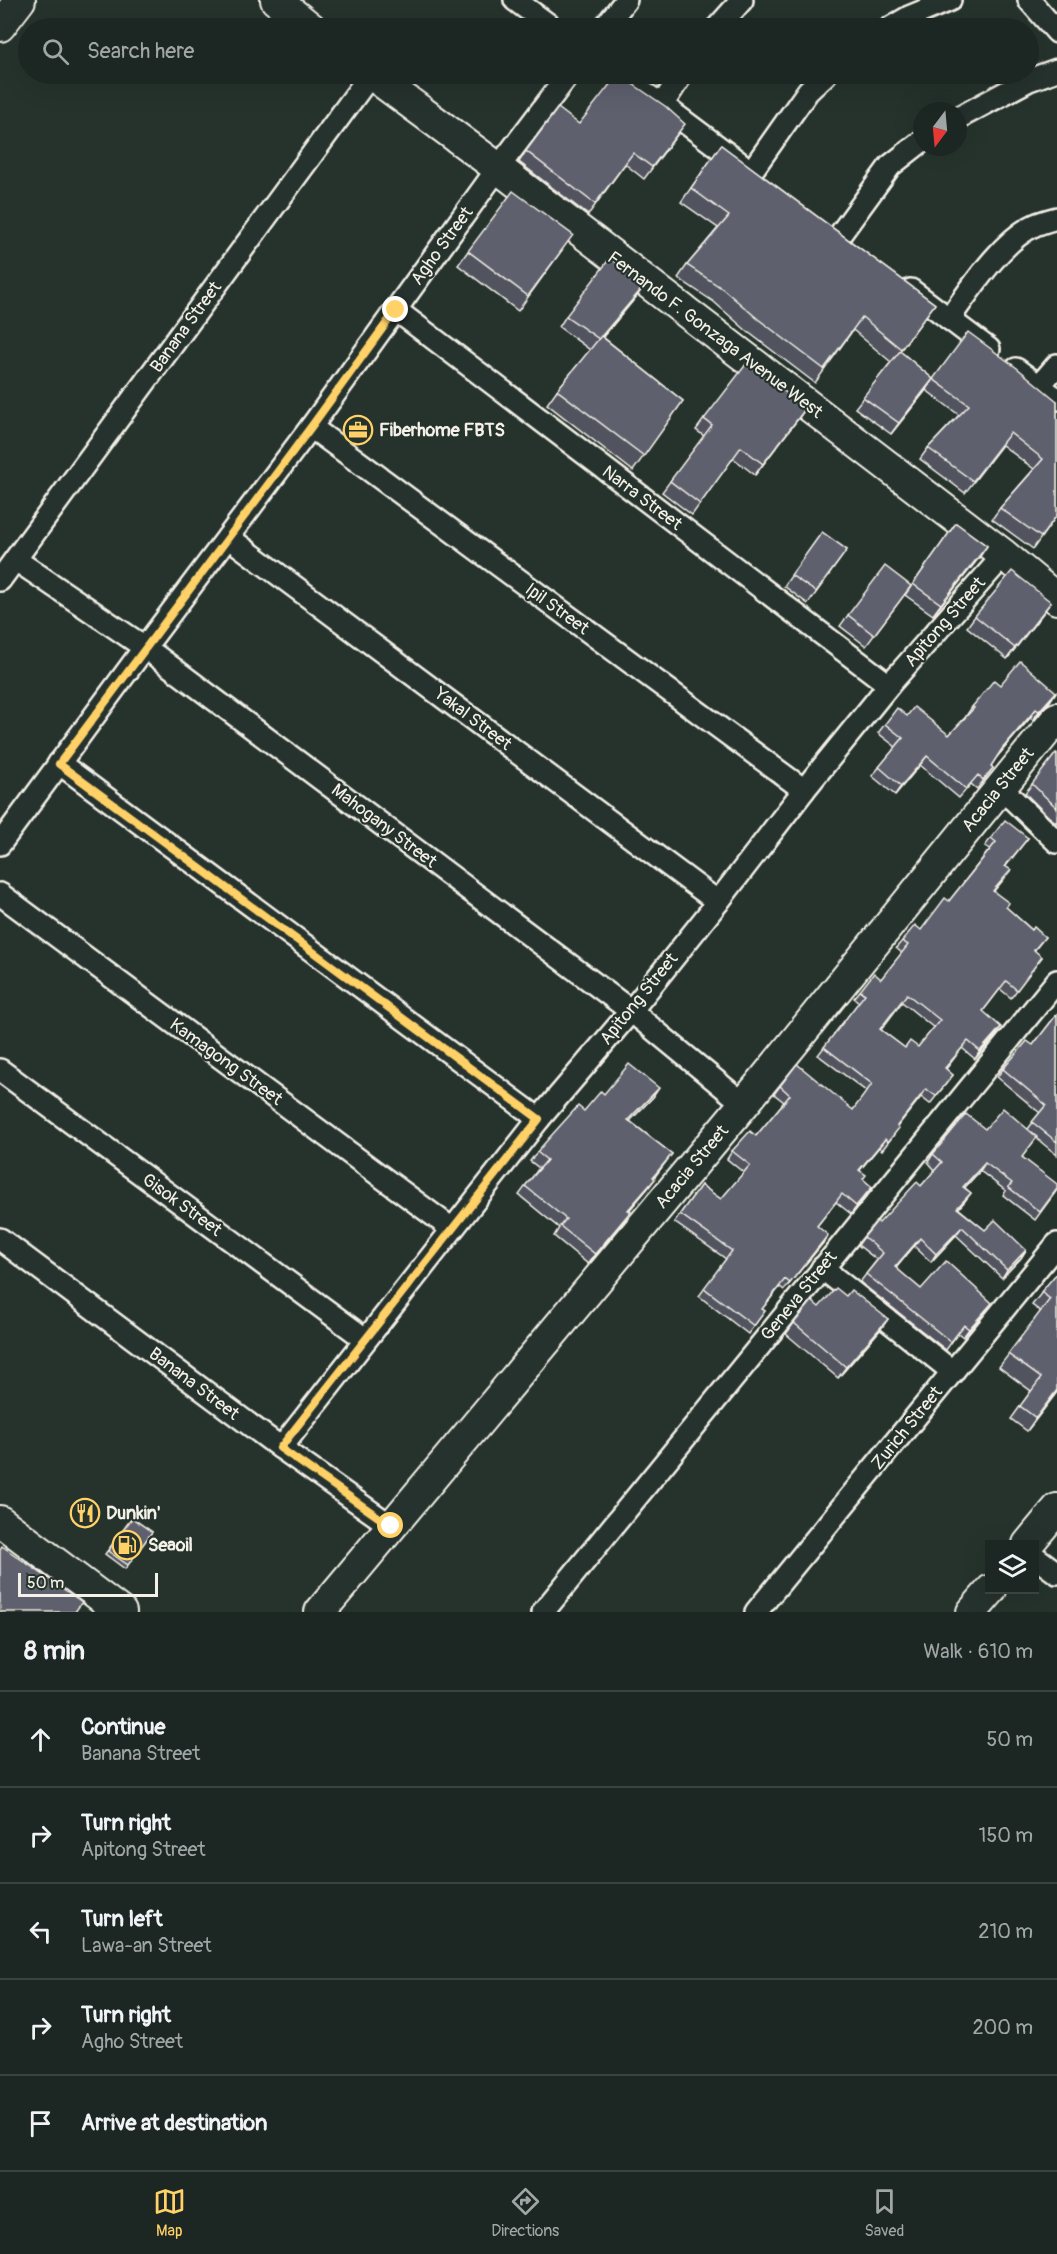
<!DOCTYPE html>
<meta charset="utf-8">
<style>
:root{--surface:#1c2622;--page:#29322f;--text:#f1f3f6;--muted:#a0a5a5;--line:#3a4340;--accent:#ffd166}
body{margin:0;font-family:Pangolin,sans-serif;background:var(--page);color:var(--text)}
.controls{position:absolute;right:18px;bottom:18px;display:grid;overflow:hidden;border-radius:0px;box-shadow:0 6px 24px #0002}
.controls button{width:54px;height:54px;display:grid;place-items:center;padding:0;border:0;border-bottom:2px solid var(--line);background:var(--surface);color:var(--text);font:30px sans-serif}
.compass{position:absolute;left:913px;top:102px;width:54px;height:54px;border-radius:50%;background:var(--surface);box-shadow:0 6px 24px #0002;rotate:196deg}
.scale{position:absolute;left:18px;bottom:15px;width:140px;box-sizing:border-box;padding-left:6px;border:3px solid #f4f1e8;border-top:0;font-size:16px;line-height:21px;white-space:nowrap;color:#f4f1e8;-webkit-text-stroke:4px #26332d;paint-order:stroke}
.stop{position:absolute;width:18px;height:18px;margin:-14px;border:4px solid #ffd166;border-radius:50%;background:#fff}
.stop.end{background:#ffd166;border-color:#fff;box-shadow:0 2px 6px #0008}
.list{margin:0;padding:0;list-style:none}
h2{display:flex;justify-content:space-between;align-items:center;height:78px;margin:0;padding:0 24px;font-size:26px}
h2 small{font-size:20px;font-weight:400;color:var(--muted)}
.list li{display:grid;grid-template-columns:39px 1fr auto;gap:18px;align-items:center;box-sizing:border-box;height:96px;padding:0 24px;border-top:2px solid var(--line)}
.list b{display:block;font-size:22px;white-space:nowrap}
.list p{margin:0;font-size:20px;white-space:nowrap;color:var(--muted)}
.list em{font-size:20px;font-style:normal;color:var(--muted)}
.icon{flex:none;width:33px;height:33px;fill:none;stroke:currentColor;stroke-width:2;stroke-linecap:round;stroke-linejoin:round}
.map{position:relative;flex:none;width:1057px;height:1612px;overflow:hidden}
.search{position:absolute;background:var(--surface);box-shadow:0 6px 24px #0002;left:18px;right:18px;top:18px;height:66px;display:flex;align-items:center;gap:15px;box-sizing:border-box;padding:0 21px;border-radius:33px;color:var(--muted);font-size:22px}
.sheet{height:558px;background:var(--surface)}
nav{display:flex;justify-content:space-around;align-items:center;box-sizing:border-box;height:84px;border-top:2px solid var(--line);background:var(--surface);font-size:16px;color:var(--muted)}
nav a{display:grid;justify-items:center;gap:3px}
nav .on{color:var(--accent)}
.map>svg:first-child{display:block}
.lines{fill:none;stroke-linecap:round;stroke-linejoin:round}
.street-casing{stroke:#f4f1e8;stroke-width:26}
.secondary-casing{stroke:#f4f1e8;stroke-width:34}
.street{stroke:#26332d;stroke-width:21}
.secondary{stroke:#26332d;stroke-width:30}
.wall{fill:#51535f;stroke:#f4f1e8;stroke-width:1.5;fill-rule:evenodd}
.shaded-wall{fill:#42434d;stroke:#f4f1e8;stroke-width:1.5}
.building{fill:#5e606e;stroke:#f4f1e8;stroke-width:1.5;fill-rule:evenodd}
.route{stroke:#ffd166;stroke-width:8}
.labels{text-anchor:middle;dominant-baseline:central;stroke-width:4.5;stroke-linejoin:round;paint-order:stroke}
.street-label{font-size:18px;fill:#f4f1e8;stroke:#26332d}
.poi-label{font-size:18px;font-weight:bold;fill:#f4f1e8;stroke:#26332d;text-anchor:start}
</style>
<div class="map">
<svg width="1057" height="1612" viewBox="0 0 1057 1612">
<rect width="100%" height="100%" fill="#26332d"/>
<filter id="ink" filterUnits="userSpaceOnUse"><feTurbulence type="fractalNoise" baseFrequency=".0167" numOctaves="2"/><feDisplacementMap in="SourceGraphic" scale="12" xChannelSelector="R" yChannelSelector="G"/><feConvolveMatrix kernelMatrix="1 2 1 2 8 2 1 2 1" color-interpolation-filters="sRGB"/></filter>
<g filter="url(#ink)">
<g class="lines">
<g class="street-casing">
<g id="street">
<path d="M515,0L553,28"/>
<path d="M1029,0L1057,32"/>
<path d="M604,28L626,0"/>
<path d="M717,28L742,0"/>
<path d="M890,28L909,17L950,0"/>
<path d="M616,74L662,105L741,164"/>
<path d="M662,105L682,74"/>
<path d="M958,118L1029,80L1057,70"/>
<path d="M751,172L808,91L826,74"/>
<path d="M839,236L890,166L922,141"/>
<path d="M911,290L989,349"/>
<path d="M396,310L889,685"/>
<path d="M949,319C970,290 1002,240 1035,225C1042,222 1050,220 1057,218"/>
<path d="M1016,369L1057,399"/>
<path d="M1039,386L1057,365"/>
<path d="M311,427L804,790"/>
<path d="M228,537L718,902"/>
<path d="M16,560L147,649L631,1011L744,1104"/>
<path d="M0,580L371,74"/>
<path d="M59,763L539,1119"/>
<path d="M1000,787L1057,842"/>
<path d="M0,844L145,647L311,427L498,168L569,74"/>
<path d="M0,894L452,1229"/>
<path d="M0,1070L365,1339"/>
<path d="M0,1239L281,1448L391,1526"/>
<path d="M822,1268L953,1372"/>
<path d="M281,1448L539,1119L631,1011L718,902L804,790L889,685L1004,555"/>
<path d="M1034,1556L1057,1573"/>
<path d="M543,1612L1057,981"/>
<path d="M756,1612L1057,1244"/>
</g>
</g>
<g class="secondary-casing">
<g id="secondary">
<path d="M276,0L311,28"/>
<path d="M0,26L20,0"/>
<path d="M371,74L498,168L1004,555L1057,599"/>
<path d="M0,1521L121,1612"/>
<path d="M1028,1544L1057,1509"/>
<path d="M320,1612L744,1104L1057,718"/>
<path d="M972,1612L991,1590"/>
</g>
</g>
<use href="#street" class="street"/>
<use href="#secondary" class="secondary"/>
</g>
<g class="wall">
<path d="M579,124L677,135L644,179L625,164L588,215L519,162L526,151Z"/>
<path d="M721,145L935,304L900,351L933,379L1057,401V515L1033,549L992,519L1000,508L1034,469L1002,445L965,493L920,459L928,448L959,415L926,390L891,434L855,408L891,362L853,330L815,383L748,332L714,302L678,278L687,265L718,228L681,202Z"/>
<path d="M562,250L518,311L458,265L468,251Z"/>
<path d="M637,296L603,337L683,401L633,471L547,404L557,390L590,350L559,327L566,316Z"/>
<path d="M806,408L755,475L733,458L692,515L662,492L704,436L696,430L704,419Z"/>
<path d="M956,523L987,546L933,615L905,595Z"/>
<path d="M822,532L847,550L808,604L784,586Z"/>
<path d="M911,586L866,646L840,626L848,615Z"/>
<path d="M1043,613L1007,659L967,627L975,616Z"/>
<path d="M1000,685L1056,692L1050,701L1033,720L1030,718L996,758L991,766L993,768L977,789L971,784L959,798L920,765L895,795L872,776L896,747L878,733L885,724L907,716L949,735L966,717V716L972,707Z"/>
<path d="M1057,754V823L1048,816L1025,793Z"/>
<path d="M991,838H1028L1006,866L1005,878L994,891L1006,907L1032,930L1045,937L1034,951L1042,957L1011,998L1000,989L983,1011L996,1035L975,1059L962,1048L946,1069L953,1075L930,1104L921,1097L897,1127L893,1136L882,1150L879,1147L860,1170L863,1180L872,1187L851,1214L836,1202L817,1226L823,1243L784,1290L780,1287L762,1309L765,1311L748,1334L699,1296L726,1259L674,1222L701,1185L721,1199L744,1173L727,1159L732,1151L756,1136L784,1102L774,1094L780,1086L853,1110L867,1092L818,1055L859,1002L854,998L860,991L881,979L902,953L896,948L902,941L921,930L949,901L990,849L985,846ZM902,1002L934,1028L918,1047L905,1048L881,1030Z"/>
<path d="M1057,1014V1155L1036,1138L1022,1157L1057,1190L1035,1220L1003,1195L1006,1191L980,1171L964,1187L971,1193L958,1208L985,1230L1026,1250L1021,1258L1002,1278L956,1235L931,1262L914,1246L896,1268L921,1289L986,1311L963,1337L958,1333L946,1350L860,1282L877,1260L858,1245L864,1237L921,1186L935,1170L928,1162L933,1154L985,1129H1028L1040,1113L997,1077L1003,1069L1033,1045Z"/>
<path d="M653,1097L630,1121L672,1154L654,1178L648,1188L629,1210L624,1221L588,1264L554,1236L559,1228L519,1195L539,1168L530,1161L537,1152L584,1111Z"/>
<path d="M1057,1273V1392L1027,1431L1011,1419L1031,1391L999,1367L1041,1312L1032,1305Z"/>
<path d="M846,1296L888,1319L880,1330L838,1378L786,1334L794,1323Z"/>
<path d="M132,1518L152,1532L125,1569L105,1554Z"/>
</g>
<g class="shaded-wall">
<path d="M645,285L637,296L591,351L599,340Z"/>
<path d="M933,379L926,390L891,434L899,423Z"/>
<path d="M806,408L798,419L755,475L763,464Z"/>
<path d="M987,546L979,558L933,615L941,604Z"/>
<path d="M1051,602L1043,613L1007,659L1015,648Z"/>
<path d="M1056,692L1050,701L1033,720L1039,711Z"/>
<path d="M1036,709L1030,718L996,758L1002,749Z"/>
<path d="M927,756L920,765L895,795L901,786Z"/>
<path d="M1001,1027L996,1035L975,1059L980,1051Z"/>
<path d="M659,1088L653,1097L622,1129L628,1120Z"/>
<path d="M885,1139L879,1147L854,1177L859,1170Z"/>
<path d="M985,1163L980,1171L958,1195L963,1187Z"/>
<path d="M655,1179L648,1188L622,1219L628,1210Z"/>
<path d="M971,1193L965,1201L952,1216L957,1208Z"/>
<path d="M631,1211L624,1221L588,1264L595,1254Z"/>
<path d="M962,1227L956,1235L931,1262L936,1254Z"/>
<path d="M828,1235L823,1243L784,1290L790,1283Z"/>
<path d="M920,1238L914,1246L890,1275L895,1267Z"/>
<path d="M1026,1250L1021,1258L1002,1278L1007,1270Z"/>
<path d="M992,1303L986,1311L963,1337L969,1329Z"/>
<path d="M888,1319L880,1330L838,1378L846,1367Z"/>
<path d="M1057,1390V1392L1027,1431L1036,1418Z"/>
</g>
<g class="building">
<path d="M618,74L665,106L685,124L652,167L633,153L595,204L526,151L558,108L579,124Z"/>
<path d="M721,145L935,304L901,349L862,317L824,369L758,319L723,289L687,265L729,216L691,188Z"/>
<path d="M513,191L573,235L528,296L468,251Z"/>
<path d="M610,258L645,285L599,339L566,316Z"/>
<path d="M968,332L1017,368L1057,401V515L1041,537L1000,508L1043,459L1010,433L973,481L928,448L969,405L933,379Z"/>
<path d="M601,336L683,401L644,456L557,390Z"/>
<path d="M900,351L933,379L899,423L863,397Z"/>
<path d="M747,363L806,408L763,464L741,447L700,504L670,481L712,425L704,419Z"/>
<path d="M956,523L987,546L941,604L913,584Z"/>
<path d="M822,532L847,550L816,592L791,575Z"/>
<path d="M885,566L911,586L874,635L848,615Z"/>
<path d="M1012,571L1051,602L1015,648L975,616Z"/>
<path d="M1020,661L1056,692L1039,711L1036,709L1002,749L991,766L993,768L983,780L978,775L966,789L927,756L901,786L879,767L903,738L885,724L897,708L907,716L914,707L949,735L974,708L972,707L994,680L1000,685Z"/>
<path d="M1056,753L1057,754V808L1032,784Z"/>
<path d="M1005,820L1028,838L1005,866L1011,870L993,891L1009,903L1006,907L1032,930L1034,927L1045,937L1034,950L1042,957L1017,990L1006,981L983,1011L1001,1027L980,1051L968,1041L945,1068L953,1075L936,1096L926,1089L897,1126L899,1128L888,1142L885,1139L859,1170L866,1175L863,1179L872,1187L856,1206L842,1194L817,1226L828,1235L790,1283L785,1279L762,1309L765,1311L754,1326L704,1288L732,1251L680,1214L701,1185L721,1199L750,1165L732,1151L750,1131L756,1136L790,1095L780,1086L797,1064L853,1110L872,1084L824,1047L865,994L860,991L874,973L881,979L908,945L902,941L915,925L921,930L945,898L949,901L996,842L991,838ZM907,994L940,1020L918,1047L910,1041L905,1048L880,1029Z"/>
<path d="M1057,1014V1142L1032,1122L1046,1105L1003,1069L1027,1041L1033,1045Z"/>
<path d="M629,1064L659,1088L628,1120L672,1154L653,1177L655,1179L628,1210L631,1211L595,1254L560,1226L566,1219L525,1186L547,1160L537,1152L550,1137L578,1106L584,1111L601,1091L604,1094Z"/>
<path d="M1003,1108L1037,1137L1022,1157L1057,1184V1189L1040,1212L1008,1187L1012,1183L985,1163L963,1187L971,1193L957,1208L985,1230L995,1220L1026,1250L1007,1270L962,1227L936,1254L920,1238L895,1267L921,1289L946,1261L992,1303L969,1329L964,1325L951,1342L866,1274L883,1253L864,1237L877,1221L879,1223L917,1182L921,1186L942,1162L933,1154L966,1114L985,1129Z"/>
<path d="M1057,1273V1390L1036,1418L1020,1406L1041,1378L1008,1354L1050,1299L1041,1292Z"/>
<path d="M836,1288L846,1296L851,1290L888,1319L846,1367L794,1323L812,1301L819,1307Z"/>
<path d="M132,1518L152,1532L128,1565L108,1551Z"/>
<path d="M2,1546L82,1602L75,1612H0V1549Z"/>
</g>
</g>
<g class="lines" filter="url(#ink)">
<path class="route" d="M391,1526L280,1448L539,1119L59,764L311,427L396,310"/>
</g>
<defs>
<g id="office-ring" transform="scale(1.5)"><circle r="9.5" fill="#26332d" stroke="#ffd166" stroke-width="1.5"/><path d="M-6-3h4V-5.5h4V-3h4V5H-6ZM-1-4.5V-3h2v-1.5ZM-6 0V1H6V0Z" fill="#ffd166"/></g>
<g id="restaurant-ring" transform="scale(1.5)"><circle r="9.5" fill="#26332d" stroke="#ffd166" stroke-width="1.5"/><path d="M-5-6h1v4h1v-4h1v4h1v-4h1v5L-1.5 .5V6h-2V.5L-5-1ZM5-6V6H3V1.5H1.5Q1.5-4 5-6Z" fill="#ffd166"/></g>
<g id="fuel-ring" transform="scale(1.5)"><circle r="9.5" fill="#26332d" stroke="#ffd166" stroke-width="1.5"/><path d="M-5.5-6h7V0h2V4h1.3V-2.5L3-4.5l.8-.8L6-3V5H2.5V1h-1V6h-7ZM-4.2-4.7v3.2H.2V-4.7Z" fill="#ffd166"/></g>
</defs>
<g fill-rule="evenodd">
<use href="#office-ring" x="358" y="430"/>
<use href="#restaurant-ring" x="85" y="1513"/>
<use href="#fuel-ring" x="127" y="1545"/>
</g>
<g class="labels">
<g class="street-label">
<text transform="translate(442 246) rotate(-54)">Agho Street</text>
<text transform="translate(186 327) rotate(-54)">Banana Street</text>
<text transform="translate(715 335) rotate(37)">Fernando F. Gonzaga Avenue West</text>
<text transform="translate(642 498) rotate(37)">Narra Street</text>
<text transform="translate(557 609) rotate(36)">Ipil Street</text>
<text transform="translate(945 622) rotate(-49)">Apitong Street</text>
<text transform="translate(473 719) rotate(37)">Yakal Street</text>
<text transform="translate(998 790) rotate(-51)">Acacia Street</text>
<text transform="translate(384 826) rotate(37)">Mahogany Street</text>
<text transform="translate(639 999) rotate(-51)">Apitong Street</text>
<text transform="translate(226 1062) rotate(36)">Kamagong Street</text>
<text transform="translate(692 1167) rotate(-50)">Acacia Street</text>
<text transform="translate(182 1205) rotate(36)">Gisok Street</text>
<text transform="translate(799 1296) rotate(-51)">Geneva Street</text>
<text transform="translate(194 1384) rotate(37)">Banana Street</text>
<text transform="translate(907 1428) rotate(-51)">Zurich Street</text>
</g>
<g class="poi-label">
<text x="379" y="430">Fiberhome FBTS</text>
<text x="106" y="1513">Dunkin'</text>
<text x="148" y="1545">Seaoil</text>
</g>
</g>
</svg>
<div class="controls">
<button><svg class="icon" aria-label="layers" viewBox="0 0 24 24"><path d="M12 4l9 5-9 5-9-5zM3 14l9 5 9-5"/></svg></button>
</div>
<svg class="compass" viewBox="-18 -18 36 36"><path d="M0-13l5 13h-10z" fill="#e53935"/><path d="M0 13l5-13h-10z" fill="#a0a5a5"/></svg>
<div class="scale">50 m</div>
<div class="stop" style="left:391px;top:1526px"></div>
<div class="stop end" style="left:396px;top:310px"></div>
<div class="search"><svg class="icon" aria-label="search" viewBox="0 0 24 24"><circle cx="10" cy="10" r="6"/><path d="M15 15l6 6"/></svg>Search here</div>
</div>
<section class="sheet">
<h2>8 min<small>Walk · 610 m</small></h2>
<ul class="list">
<li><svg class="icon" aria-label="ahead" viewBox="0 0 24 24"><path d="M12 20V5M6 11l6-6 6 6"/></svg><div><b>Continue</b><p>Banana Street</p></div><em>50 m</em></li>
<li><svg class="icon" aria-label="right" viewBox="0 0 24 24"><path d="M7 20v-9h11M14 6l5 5-5 5"/></svg><div><b>Turn right</b><p>Apitong Street</p></div><em>150 m</em></li>
<li><svg class="icon" aria-label="left" viewBox="0 0 24 24"><path d="M17 20v-9H6M10 6l-5 5 5 5"/></svg><div><b>Turn left</b><p>Lawa-an Street</p></div><em>210 m</em></li>
<li><svg class="icon" aria-label="right" viewBox="0 0 24 24"><path d="M7 20v-9h11M14 6l5 5-5 5"/></svg><div><b>Turn right</b><p>Agho Street</p></div><em>200 m</em></li>
<li><svg class="icon" aria-label="arrive" viewBox="0 0 24 24"><path d="M6 21V4h12l-3 4 3 4H6"/></svg><div><b>Arrive at destination</b></div></li>
</ul>
</section>
<nav>
<a class="on"><svg class="icon" aria-label="map" viewBox="0 0 24 24"><path d="M3 6l6-2 6 2 6-2v14l-6 2-6-2-6 2zM9 4v14M15 6v14"/></svg>Map</a>
<a><svg class="icon" aria-label="directions" viewBox="0 0 24 24"><path d="M12 3l9 9-9 9-9-9zM9 14v-3h6M13 9l2 2-2 2"/></svg>Directions</a>
<a><svg class="icon" aria-label="saved" viewBox="0 0 24 24"><path d="M7 4h10v16l-5-4-5 4z"/></svg>Saved</a>
</nav>
